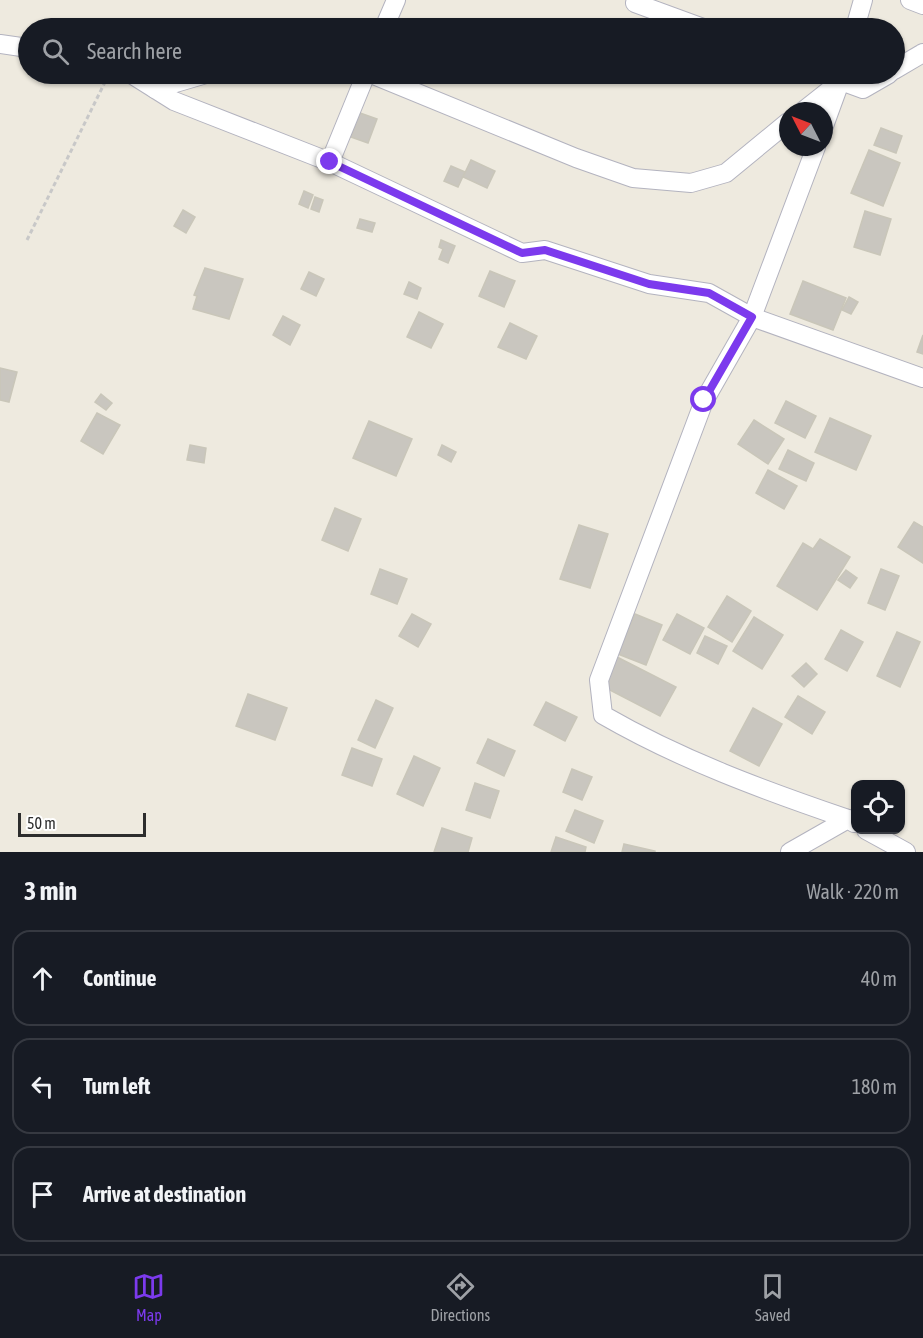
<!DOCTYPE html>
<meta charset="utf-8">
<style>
:root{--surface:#171b24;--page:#20242c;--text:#f1f3f6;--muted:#9ea1a6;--line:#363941;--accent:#7c3aed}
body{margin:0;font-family:"Asap Condensed",sans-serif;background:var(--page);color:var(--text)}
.controls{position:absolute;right:18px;bottom:18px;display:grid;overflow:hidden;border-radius:12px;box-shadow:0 2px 4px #0004}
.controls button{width:54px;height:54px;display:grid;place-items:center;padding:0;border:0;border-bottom:2px solid var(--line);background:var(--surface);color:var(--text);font:30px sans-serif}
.compass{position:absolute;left:779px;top:102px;width:54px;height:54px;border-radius:50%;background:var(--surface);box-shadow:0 2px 4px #0004;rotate:312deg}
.scale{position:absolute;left:18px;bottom:15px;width:128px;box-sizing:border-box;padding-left:6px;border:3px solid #2d2d2d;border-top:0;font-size:16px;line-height:21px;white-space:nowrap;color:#2d2d2d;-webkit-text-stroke:4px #fff;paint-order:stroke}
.stop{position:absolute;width:18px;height:18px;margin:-14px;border:4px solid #7c3aed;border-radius:50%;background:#fff}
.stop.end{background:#7c3aed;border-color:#fff;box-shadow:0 2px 6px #0008}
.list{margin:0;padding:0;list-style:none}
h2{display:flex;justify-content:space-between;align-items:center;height:78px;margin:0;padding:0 24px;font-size:26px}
h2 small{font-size:20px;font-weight:400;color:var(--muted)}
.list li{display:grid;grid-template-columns:39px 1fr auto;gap:18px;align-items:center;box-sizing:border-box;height:96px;margin:0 12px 12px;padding:0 12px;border:2px solid var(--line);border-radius:18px}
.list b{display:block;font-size:22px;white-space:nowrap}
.list em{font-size:20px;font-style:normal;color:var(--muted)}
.icon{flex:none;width:33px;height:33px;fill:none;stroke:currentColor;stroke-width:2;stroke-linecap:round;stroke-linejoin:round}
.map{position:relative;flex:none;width:923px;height:852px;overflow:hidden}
.search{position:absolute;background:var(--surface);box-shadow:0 2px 4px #0004;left:18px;right:18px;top:18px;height:66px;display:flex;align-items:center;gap:15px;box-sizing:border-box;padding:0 21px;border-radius:33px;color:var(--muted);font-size:22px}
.sheet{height:402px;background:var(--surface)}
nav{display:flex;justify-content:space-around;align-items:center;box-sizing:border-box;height:84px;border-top:2px solid var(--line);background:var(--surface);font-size:16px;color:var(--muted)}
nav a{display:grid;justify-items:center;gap:3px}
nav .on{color:var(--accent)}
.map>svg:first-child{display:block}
.building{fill:#c9c6bf;stroke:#c9c6b9;stroke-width:1.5}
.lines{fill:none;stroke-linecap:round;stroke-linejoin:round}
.street-casing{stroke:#b3b3bf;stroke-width:20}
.path{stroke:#c8c8c8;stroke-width:3;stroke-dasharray:4.5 3;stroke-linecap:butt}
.street{stroke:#fff;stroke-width:18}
.route{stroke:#7c3aed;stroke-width:8}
</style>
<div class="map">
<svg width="923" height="852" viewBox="0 0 923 852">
<rect width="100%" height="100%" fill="#eeeadf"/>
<g class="building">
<path d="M360,113L377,119L368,143L351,137Z"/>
<path d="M881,128L902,136L896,153L874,145Z"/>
<path d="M869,150L900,163L883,206L851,193Z"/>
<path d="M471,160L495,171L487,188L463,177Z"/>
<path d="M451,166L465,172L458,187L444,181Z"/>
<path d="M304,191L313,195L308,208L299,204Z"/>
<path d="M315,197L323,200L319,212L311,209Z"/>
<path d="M183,210L195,217L186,233L174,226Z"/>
<path d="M865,211L891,219L880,255L854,247Z"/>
<path d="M360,219L375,223L372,232L357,228Z"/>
<path d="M441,240L455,246L448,263L439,259L443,249L439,247Z"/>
<path d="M205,268L243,279L229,319L193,309L197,296L194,295Z"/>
<path d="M490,271L515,281L504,307L479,296Z"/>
<path d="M309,272L324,279L316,296L301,289Z"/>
<path d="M803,281L846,298L833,330L790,314Z"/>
<path d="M409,282L421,288L417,299L404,294Z"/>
<path d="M849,297L858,302L851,314L842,310Z"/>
<path d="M419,312L443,324L431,348L407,337Z"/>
<path d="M283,316L300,325L290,345L273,335Z"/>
<path d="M510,323L537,336L526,359L498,347Z"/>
<path d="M923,335V354L917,352Z"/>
<path d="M0,368L17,372L9,402L0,400Z"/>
<path d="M101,394L112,403L106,410L95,402Z"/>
<path d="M786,401L816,416L805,438L775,423Z"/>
<path d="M97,413L120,425L103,454L81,441Z"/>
<path d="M830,418L871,436L856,470L815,452Z"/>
<path d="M754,420L784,439L768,464L738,444Z"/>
<path d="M369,421L412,439L396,476L353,458Z"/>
<path d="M190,445L206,448L204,463L187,460Z"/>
<path d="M442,445L456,452L451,462L438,455Z"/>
<path d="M788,450L814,463L806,481L779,469Z"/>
<path d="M768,470L797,486L784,509L756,493Z"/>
<path d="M335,508L361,519L348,551L322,540Z"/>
<path d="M914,522L923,527V563L898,547Z"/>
<path d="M579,525L608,534L590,588L560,579Z"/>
<path d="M820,539L850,557L817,610L777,586L803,543L813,549Z"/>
<path d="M380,569L407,579L397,604L371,594Z"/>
<path d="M881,569L899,576L885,610L868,603Z"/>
<path d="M846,570L857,578L850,588L838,580Z"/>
<path d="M727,596L751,611L732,642L708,627Z"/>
<path d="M412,614L431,624L418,647L399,636Z"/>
<path d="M635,614L662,625L646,665L618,654Z"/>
<path d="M677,614L704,628L690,654L663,640Z"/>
<path d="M754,617L783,635L762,669L733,651Z"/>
<path d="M841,630L863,642L847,671L825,659Z"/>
<path d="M897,632L920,642L900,687L877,676Z"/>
<path d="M705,636L727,646L718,664L697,653Z"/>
<path d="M617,657L676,687L660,716L602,686Z"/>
<path d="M806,663L817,674L804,687L792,676Z"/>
<path d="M248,694L287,708L275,740L236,726Z"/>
<path d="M798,696L825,712L812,734L785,717Z"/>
<path d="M376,700L393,708L375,748L358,740Z"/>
<path d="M546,702L577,717L565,741L534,725Z"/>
<path d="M753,708L782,724L759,766L730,751Z"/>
<path d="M488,739L515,751L504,776L477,763Z"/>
<path d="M352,748L382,759L372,786L342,775Z"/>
<path d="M414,756L440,768L423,806L397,794Z"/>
<path d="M572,769L592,777L582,800L563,792Z"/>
<path d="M475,783L499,791L490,818L466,810Z"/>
<path d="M575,810L603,821L594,843L566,831Z"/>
<path d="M442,828L472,838L468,852H434Z"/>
<path d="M556,837L586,847L585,852H551Z"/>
<path d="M624,844L655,851V852H622Z"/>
</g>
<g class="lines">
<g class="street-casing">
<g id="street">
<path d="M636,0L635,3L703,28"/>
<path d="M910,0L923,5"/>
<path d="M384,28L396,0"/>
<path d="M855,28L863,0"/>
<path d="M0,44L28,48"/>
<path d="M894,70L923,53"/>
<path d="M131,74L174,101L330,162L522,253L545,250L649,284L709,293L752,317L923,378"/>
<path d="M371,74L576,158L633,178L691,183L726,173L788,122"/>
<path d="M822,74L863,89L889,74"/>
<path d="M155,89L206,74"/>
<path d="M803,111L841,81"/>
<path d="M824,126L843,74"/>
<path d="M816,147L752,317L704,401L599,680L603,715C681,760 763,790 848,819"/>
<path d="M330,162L366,74"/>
<path d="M866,830L906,852"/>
<path d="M790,852L848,819L854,823"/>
</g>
</g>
<path class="path" d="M27,240L109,74"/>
<use href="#street" class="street"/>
</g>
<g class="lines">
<path class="route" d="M330,162L522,253L545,250L649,284L709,293L752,317L704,400"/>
</g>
</svg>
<div class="controls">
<button><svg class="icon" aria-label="locate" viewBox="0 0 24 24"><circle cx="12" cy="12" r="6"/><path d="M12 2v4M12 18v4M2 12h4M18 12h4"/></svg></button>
</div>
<svg class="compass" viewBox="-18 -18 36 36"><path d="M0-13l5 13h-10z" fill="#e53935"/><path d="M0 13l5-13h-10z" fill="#9ea1a6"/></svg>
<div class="scale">50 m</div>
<div class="stop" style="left:704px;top:400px"></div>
<div class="stop end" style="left:330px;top:162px"></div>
<div class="search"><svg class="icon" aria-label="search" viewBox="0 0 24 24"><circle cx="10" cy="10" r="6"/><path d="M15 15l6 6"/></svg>Search here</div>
</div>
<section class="sheet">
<h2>3 min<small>Walk · 220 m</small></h2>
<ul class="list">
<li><svg class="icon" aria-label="ahead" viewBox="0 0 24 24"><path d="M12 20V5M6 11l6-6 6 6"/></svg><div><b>Continue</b></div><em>40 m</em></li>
<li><svg class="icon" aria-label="left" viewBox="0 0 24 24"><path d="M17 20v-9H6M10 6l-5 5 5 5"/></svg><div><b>Turn left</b></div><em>180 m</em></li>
<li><svg class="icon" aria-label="arrive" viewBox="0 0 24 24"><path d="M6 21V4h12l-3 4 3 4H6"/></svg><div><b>Arrive at destination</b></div></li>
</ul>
</section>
<nav>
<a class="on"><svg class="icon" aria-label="map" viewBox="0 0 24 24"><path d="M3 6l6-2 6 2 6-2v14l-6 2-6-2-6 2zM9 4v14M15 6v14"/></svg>Map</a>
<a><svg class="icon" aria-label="directions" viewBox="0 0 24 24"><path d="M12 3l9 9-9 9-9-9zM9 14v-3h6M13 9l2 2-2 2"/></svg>Directions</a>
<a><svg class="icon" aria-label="saved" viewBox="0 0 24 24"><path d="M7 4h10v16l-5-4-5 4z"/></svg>Saved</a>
</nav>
